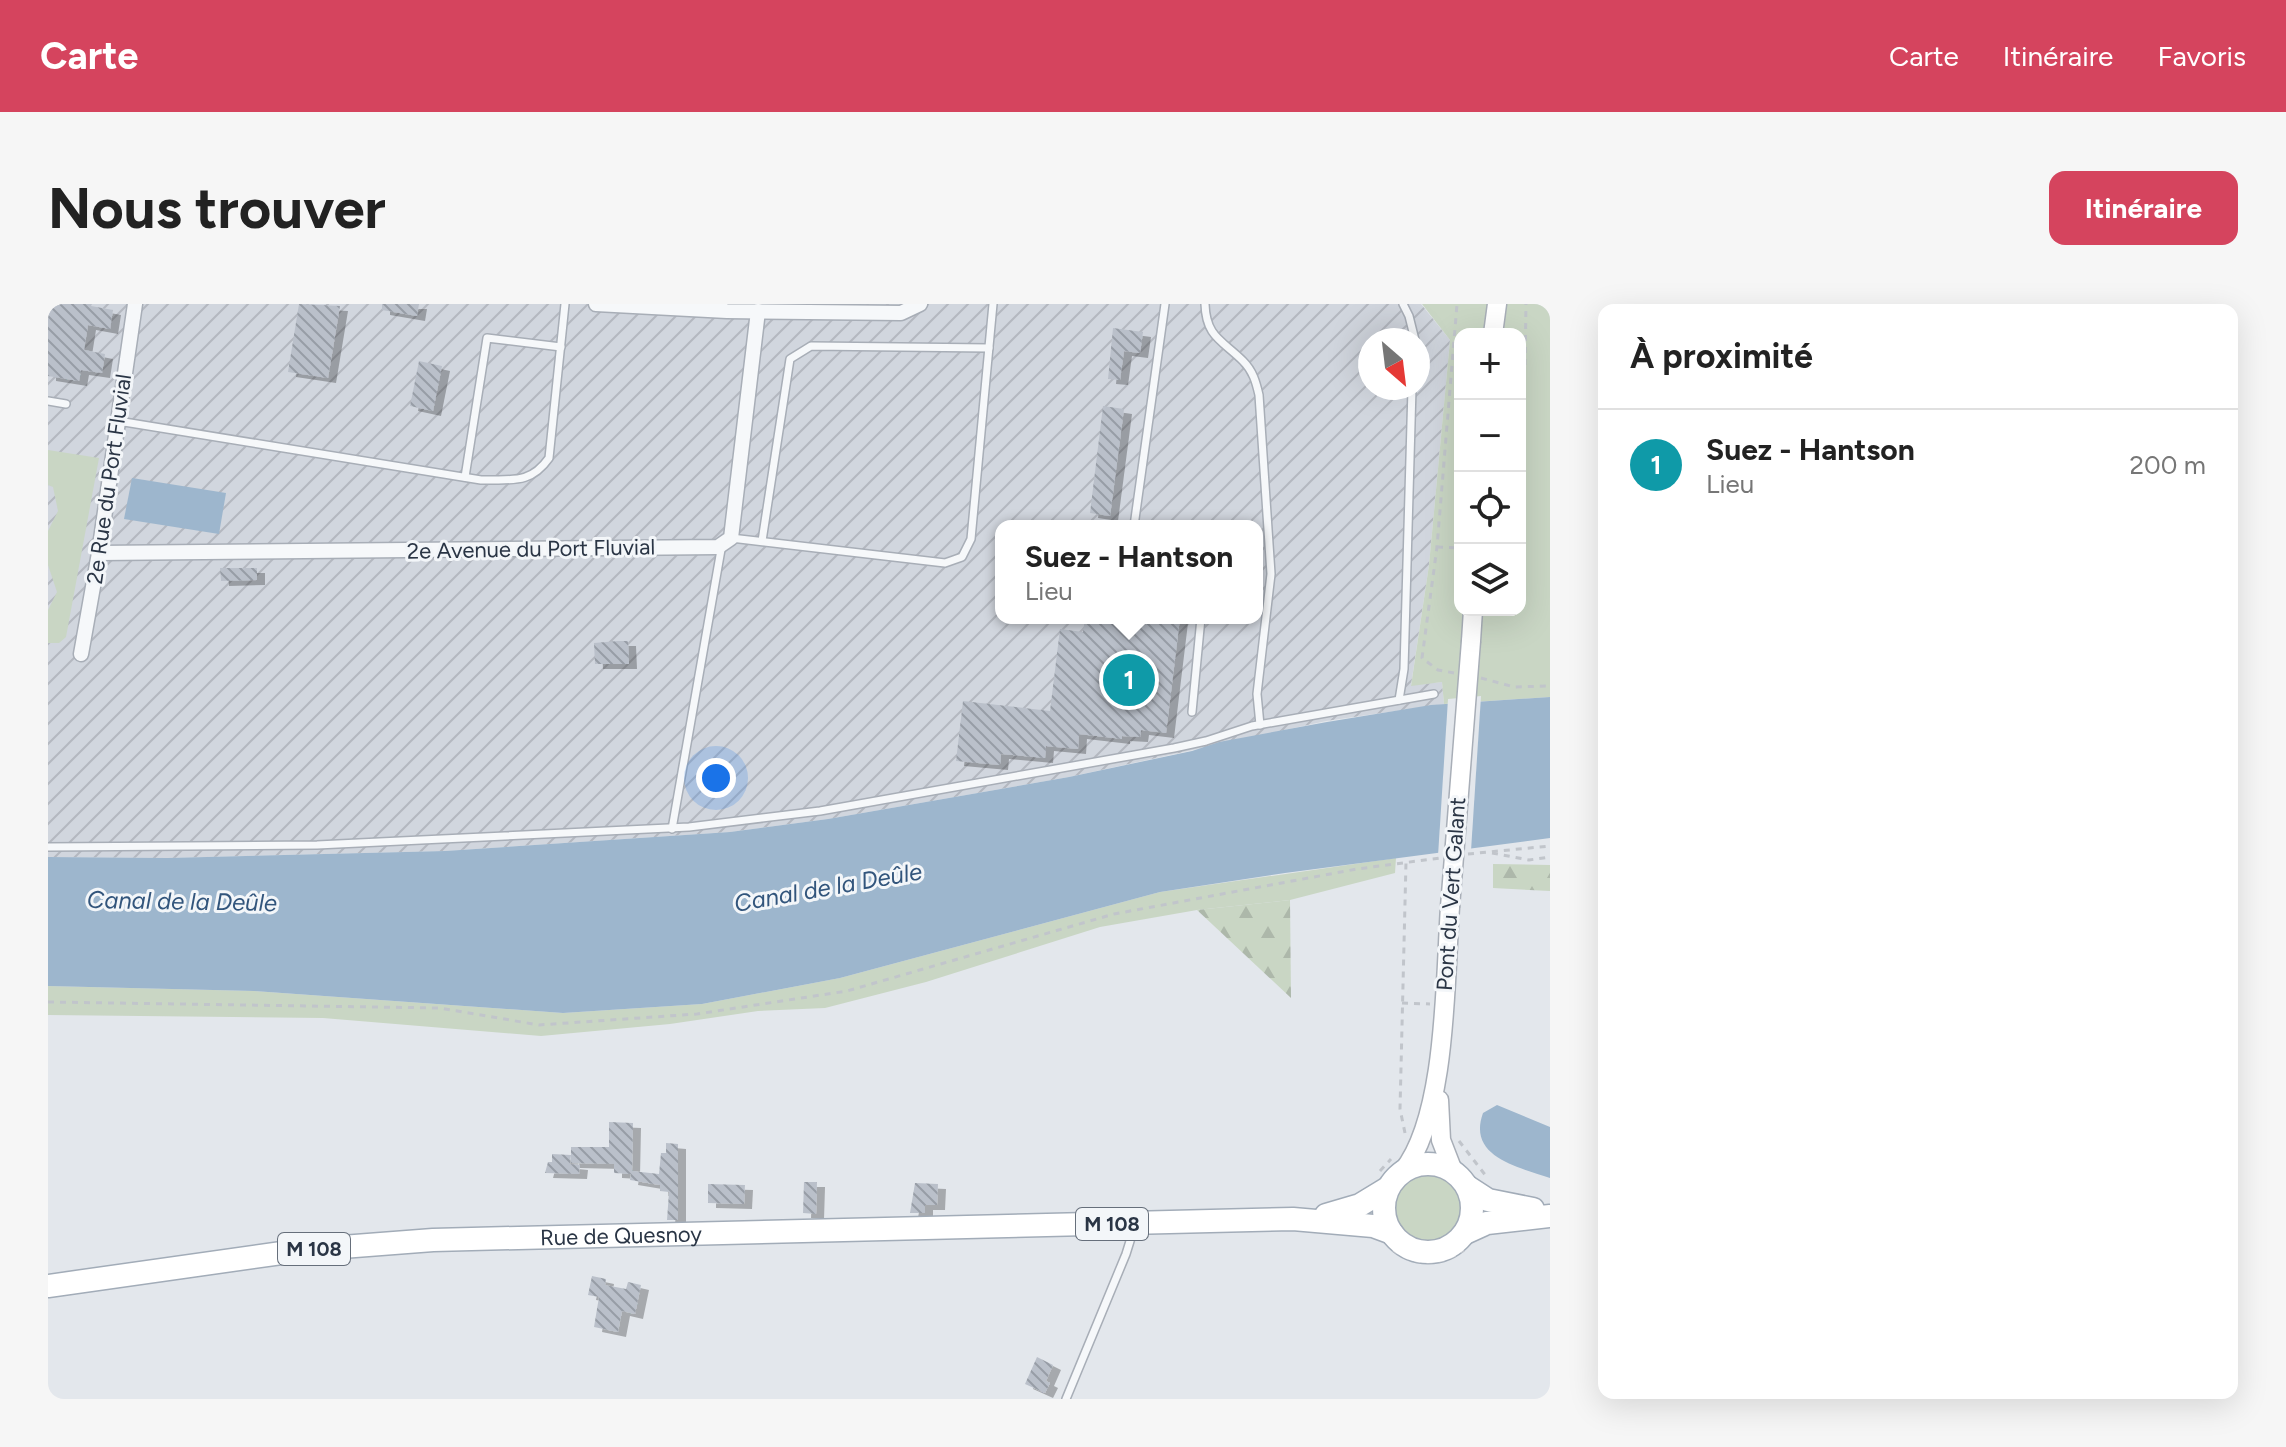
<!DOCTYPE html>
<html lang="fr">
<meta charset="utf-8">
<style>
:root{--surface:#fff;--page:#f6f6f6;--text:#222;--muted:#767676;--line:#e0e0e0;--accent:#d5445e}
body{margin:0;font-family:Figtree,sans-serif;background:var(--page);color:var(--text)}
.controls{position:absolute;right:24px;top:24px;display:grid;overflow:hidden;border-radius:16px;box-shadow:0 8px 32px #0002}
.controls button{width:72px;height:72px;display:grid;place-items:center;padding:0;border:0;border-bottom:2px solid var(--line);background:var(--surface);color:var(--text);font:40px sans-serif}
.compass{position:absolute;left:1310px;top:24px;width:72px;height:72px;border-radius:50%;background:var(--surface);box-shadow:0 8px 32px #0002;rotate:152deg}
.you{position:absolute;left:668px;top:474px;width:28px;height:28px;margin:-20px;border:6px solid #fff;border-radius:50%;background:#1a73e8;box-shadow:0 0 0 12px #1a73e833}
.badge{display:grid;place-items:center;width:52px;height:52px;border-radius:50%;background:var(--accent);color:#fff;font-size:26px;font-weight:700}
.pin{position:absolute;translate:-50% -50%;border:4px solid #fff;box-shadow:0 2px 8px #0006}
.popup{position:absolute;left:947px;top:216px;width:268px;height:104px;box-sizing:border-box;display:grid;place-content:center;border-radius:16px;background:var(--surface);filter:drop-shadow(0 2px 6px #0005);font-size:26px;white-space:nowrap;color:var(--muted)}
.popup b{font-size:30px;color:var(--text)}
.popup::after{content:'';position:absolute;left:50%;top:100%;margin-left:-16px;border:16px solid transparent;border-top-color:var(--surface)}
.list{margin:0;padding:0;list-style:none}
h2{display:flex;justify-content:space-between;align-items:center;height:104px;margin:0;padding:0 32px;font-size:34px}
h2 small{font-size:26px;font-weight:400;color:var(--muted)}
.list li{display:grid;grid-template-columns:52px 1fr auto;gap:24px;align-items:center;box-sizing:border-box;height:112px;padding:0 32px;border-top:2px solid var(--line)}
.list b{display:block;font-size:30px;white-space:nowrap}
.list p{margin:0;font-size:26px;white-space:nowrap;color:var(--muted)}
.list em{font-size:26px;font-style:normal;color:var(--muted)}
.icon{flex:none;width:44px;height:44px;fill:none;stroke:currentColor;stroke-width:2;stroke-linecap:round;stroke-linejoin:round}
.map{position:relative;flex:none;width:1502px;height:1095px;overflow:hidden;border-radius:16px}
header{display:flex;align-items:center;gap:48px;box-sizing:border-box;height:112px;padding:0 40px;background:var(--accent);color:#fff}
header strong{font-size:38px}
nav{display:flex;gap:44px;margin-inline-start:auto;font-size:28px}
.intro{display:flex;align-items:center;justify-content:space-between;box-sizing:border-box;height:192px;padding:0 48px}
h1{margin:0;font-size:56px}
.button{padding:20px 36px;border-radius:16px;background:var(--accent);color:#fff;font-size:28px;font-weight:700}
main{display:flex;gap:48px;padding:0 48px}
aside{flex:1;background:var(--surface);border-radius:16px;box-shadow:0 8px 32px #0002}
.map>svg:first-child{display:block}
.industrial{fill:url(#industrial-furrows);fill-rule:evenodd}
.green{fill:#c9d6c4;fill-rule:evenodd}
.forest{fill:url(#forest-firs)}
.water{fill:#9db6cd}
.pier{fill:#e3e7ec}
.building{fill:url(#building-back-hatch);filter:url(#shadow)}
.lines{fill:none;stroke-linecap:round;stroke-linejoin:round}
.lane-casing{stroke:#a8aeb7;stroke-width:10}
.street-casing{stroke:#a8aeb7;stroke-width:17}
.secondary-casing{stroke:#a8aeb7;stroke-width:21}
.primary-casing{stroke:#a2acb8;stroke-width:25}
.path{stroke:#c1c5cb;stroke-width:3;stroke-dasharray:6 6;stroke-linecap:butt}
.lane{stroke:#f6f8fa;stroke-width:7}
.street{stroke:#f6f8fa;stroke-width:14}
.secondary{stroke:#fff;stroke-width:18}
.primary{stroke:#fff;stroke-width:22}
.secondary-bridge-casing{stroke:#a8aeb7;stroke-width:21;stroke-linecap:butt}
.secondary-bridge{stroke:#fff;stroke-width:18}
.labels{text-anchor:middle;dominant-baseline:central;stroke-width:6;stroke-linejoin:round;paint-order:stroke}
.shield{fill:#f3f6f9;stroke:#666f7b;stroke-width:2}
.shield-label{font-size:20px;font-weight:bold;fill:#2a3545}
.street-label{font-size:22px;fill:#2a3545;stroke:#f3f6f9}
.water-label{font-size:24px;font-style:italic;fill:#32557c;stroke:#f3f6f9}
</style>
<header>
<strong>Carte</strong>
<nav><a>Carte</a><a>Itinéraire</a><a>Favoris</a></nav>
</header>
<div class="intro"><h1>Nous trouver</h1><a class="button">Itinéraire</a></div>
<main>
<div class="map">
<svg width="1502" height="1095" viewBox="0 0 1502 1095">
<defs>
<pattern id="industrial-furrows" width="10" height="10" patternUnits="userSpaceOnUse" patternTransform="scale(2)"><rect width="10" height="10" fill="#d1d6de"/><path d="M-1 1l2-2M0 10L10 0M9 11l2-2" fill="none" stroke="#b4b8c0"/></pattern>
<pattern id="forest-firs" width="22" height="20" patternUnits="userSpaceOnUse" patternTransform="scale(2)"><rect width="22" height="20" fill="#c9d6c4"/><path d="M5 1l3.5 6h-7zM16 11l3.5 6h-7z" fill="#adb8aa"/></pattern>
<pattern id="building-back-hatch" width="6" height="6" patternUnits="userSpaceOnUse" patternTransform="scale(2)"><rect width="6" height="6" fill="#bac0ca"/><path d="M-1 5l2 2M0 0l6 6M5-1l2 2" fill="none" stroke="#979da6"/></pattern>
<filter id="shadow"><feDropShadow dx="8" dy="5" stdDeviation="0" flood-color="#0004"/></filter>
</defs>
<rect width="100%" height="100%" fill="#e3e7ec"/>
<path class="industrial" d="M0,0H1373L1402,36L1381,261L1363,381L1394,378L1396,400L1278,417L1021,473L780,515L682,528L397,547L119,554L0,553ZM1322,36H1370V84H1322ZM953,222H1209V314H953Z"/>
<g class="green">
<path d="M1374,0H1502V393L1396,400L1394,378L1363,382L1381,261L1402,36ZM1412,30H1472V306H1412Z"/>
<path d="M0,146L51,154L18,333L11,339H0V306L9,288L0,261V227L10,207L5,183L0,181Z"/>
<path d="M1348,554L1347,569L1242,596L1149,606L1052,623L878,678L777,704L710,707L622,720L493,732L275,714L0,711V682L206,687L515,709L654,700L792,674L1112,588Z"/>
<circle cx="1381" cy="904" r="35"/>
</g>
<g class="forest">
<path d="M1445,560L1502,561V587L1445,584Z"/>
<path d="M1242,596L1243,694L1149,606Z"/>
</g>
<g class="water">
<path d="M84,174L178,189L171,230L76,215Z"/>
<path d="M1502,393V534L1237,569L1112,588L792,674L654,700L515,709L206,687L0,682V553L119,554L397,547L682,528L780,515L1021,473L1144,447L1171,438L1279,418L1383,401Z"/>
<path d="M1449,801L1502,823V874C1470,863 1419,853 1435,809Z"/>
</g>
<path class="pier" d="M1433,392L1423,547L1390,552L1400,395Z"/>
<g class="building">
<path d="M0,0H44L43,2L65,6L62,25L40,21L36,46L57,50L54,69L33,66L31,77L0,72Z"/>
<path d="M251,0L292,2L280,74L240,68Z"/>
<path d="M334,0H371L369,12L334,6Z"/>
<path d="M1065,24L1095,28L1092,49L1076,47L1072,76L1060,75Z"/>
<path d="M371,57L394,62L385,107L362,102Z"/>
<path d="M1055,102L1076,105L1062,212L1042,209Z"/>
<path d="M172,264H209V276L173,277Z"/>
<path d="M1037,314H1132L1118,429L1093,426L1092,433L1074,432V435L1031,430L1030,445L998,442L997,454L953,450L952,461L908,457L915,397L1002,407L1012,325L1035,328Z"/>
<path d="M570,337H580L581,360H547L546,339Z"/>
<path d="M561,818L585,819L584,867L611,870L613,849H618V839L630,840V916H619L621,888L612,887V881L582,876L583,870L566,869V860L523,859V843H561Z"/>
<path d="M504,850L523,851L522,860L532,861L531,870L497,869L500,858H504Z"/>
<path d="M756,878H769L768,910L755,909Z"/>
<path d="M867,879L890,880L889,901H877V909H862Z"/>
<path d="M660,880L697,881L696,900L660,899Z"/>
<path d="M544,972L558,975L557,981L578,985L580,978L593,981L587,1010L574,1007L570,1028L546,1023L551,993L540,991Z"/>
<path d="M989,1053L1005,1061L998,1077L1002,1079L997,1089L977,1080Z"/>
</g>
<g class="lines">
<g class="lane-casing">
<g id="lane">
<path d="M1157,0C1158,33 1174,36 1195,57C1205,67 1208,78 1211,91L1223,270L1209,390L1212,421"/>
<path d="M1355,0L1361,12L1367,36"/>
<path d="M0,97L18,100"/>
<path d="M70,117L433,176C463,175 482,181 501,154L517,0"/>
<path d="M417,173L439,34L513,43"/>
<path d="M1086,222L1117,0"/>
<path d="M683,234L897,259L914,253L923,235L945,0"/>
<path d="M714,237L742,55L763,42L941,44"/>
<path d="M1351,396L1356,365L1364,84"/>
<path d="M1144,408L1153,314"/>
<path d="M624,525L674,240"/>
<path d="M0,543L269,541L641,523L772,507L1126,444L1158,437L1204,422L1386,390"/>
<path d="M1018,1095L1078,950L1087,921"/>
</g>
</g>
<g class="street-casing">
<g id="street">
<path d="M548,0L679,7L853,9L872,0"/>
<path d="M51,249L670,243L683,234L710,7"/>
<path d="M33,350L51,249L87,0"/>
</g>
</g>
<g class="secondary-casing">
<g id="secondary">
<path d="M1445,30L1449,0"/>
<path d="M1423,337L1425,306"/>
<path d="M1391,796L1393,836L1405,867"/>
<path d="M1355,867C1399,812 1397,674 1402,603"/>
</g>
</g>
<g class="primary-casing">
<g id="primary">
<circle cx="1380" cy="904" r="44"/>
<path d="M1420,883L1440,896L1485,905"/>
<path d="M1278,911L1312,901L1340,884"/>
<path d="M1417,929L1439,919L1502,912"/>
<path id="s1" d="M0,982L255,946L385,936L1245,915L1325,922L1344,929"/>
</g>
</g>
<g class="path">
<path d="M1477,61L1478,0"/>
<path d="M1389,243L1412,244"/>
<path d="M1406,369L1390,366L1374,354L1389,243L1409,0"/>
<path d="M1433,374L1466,383L1502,382"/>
<path d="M1444,549L1481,556L1502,553"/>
<path d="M1420,550L1502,542"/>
<path d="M0,698L392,704L491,721L649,710L799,687L1066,610L1309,565L1392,554"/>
<path d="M1354,699L1382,700"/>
<path d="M1357,829L1352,805L1358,558"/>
<path d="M1411,837L1438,872"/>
<path d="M1332,867L1343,855"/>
<path d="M1345,946C1368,962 1393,962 1416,946"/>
</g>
<use href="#lane" class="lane"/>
<use href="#street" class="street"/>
<use href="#secondary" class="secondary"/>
<use href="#primary" class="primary"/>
<g class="secondary-bridge-casing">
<path id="secondary-bridge" d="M1402,603L1423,337"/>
</g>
<use href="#secondary-bridge" class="secondary-bridge"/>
</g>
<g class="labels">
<g class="shield">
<rect x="1028" y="904" width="72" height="32" rx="6"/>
<rect x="230" y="929" width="72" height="32" rx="6"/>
</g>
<g class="shield-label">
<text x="1064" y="920">M 108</text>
<text x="266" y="945">M 108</text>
</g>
<g class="street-label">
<text transform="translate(61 175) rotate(-82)">2e Rue du Port Fluvial</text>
<text transform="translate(483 245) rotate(-1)">2e Avenue du Port Fluvial</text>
<text transform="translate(1403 590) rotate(-86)">Pont du Vert Galant</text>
<text stroke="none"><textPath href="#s1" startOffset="576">Rue de Quesnoy</textPath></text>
</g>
<g class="water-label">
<text transform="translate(780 583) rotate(-10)">Canal de la Deûle</text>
<text transform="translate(134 597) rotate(1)">Canal de la Deûle</text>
</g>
</g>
</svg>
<div class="controls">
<button>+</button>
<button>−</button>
<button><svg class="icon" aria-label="locate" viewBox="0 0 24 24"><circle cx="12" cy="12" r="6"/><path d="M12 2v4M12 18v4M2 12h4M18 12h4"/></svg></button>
<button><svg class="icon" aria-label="layers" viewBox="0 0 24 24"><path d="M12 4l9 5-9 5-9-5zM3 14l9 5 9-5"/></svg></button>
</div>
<svg class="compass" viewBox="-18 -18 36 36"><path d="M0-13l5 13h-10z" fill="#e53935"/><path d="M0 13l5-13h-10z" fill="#767676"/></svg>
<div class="you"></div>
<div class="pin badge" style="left:1081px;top:376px;background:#0f9aa8">1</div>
<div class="popup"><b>Suez - Hantson</b>Lieu</div>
</div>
<aside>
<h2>À proximité<small></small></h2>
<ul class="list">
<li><span class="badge" style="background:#0f9aa8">1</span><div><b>Suez - Hantson</b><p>Lieu</p></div><em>200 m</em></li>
</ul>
</aside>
</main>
